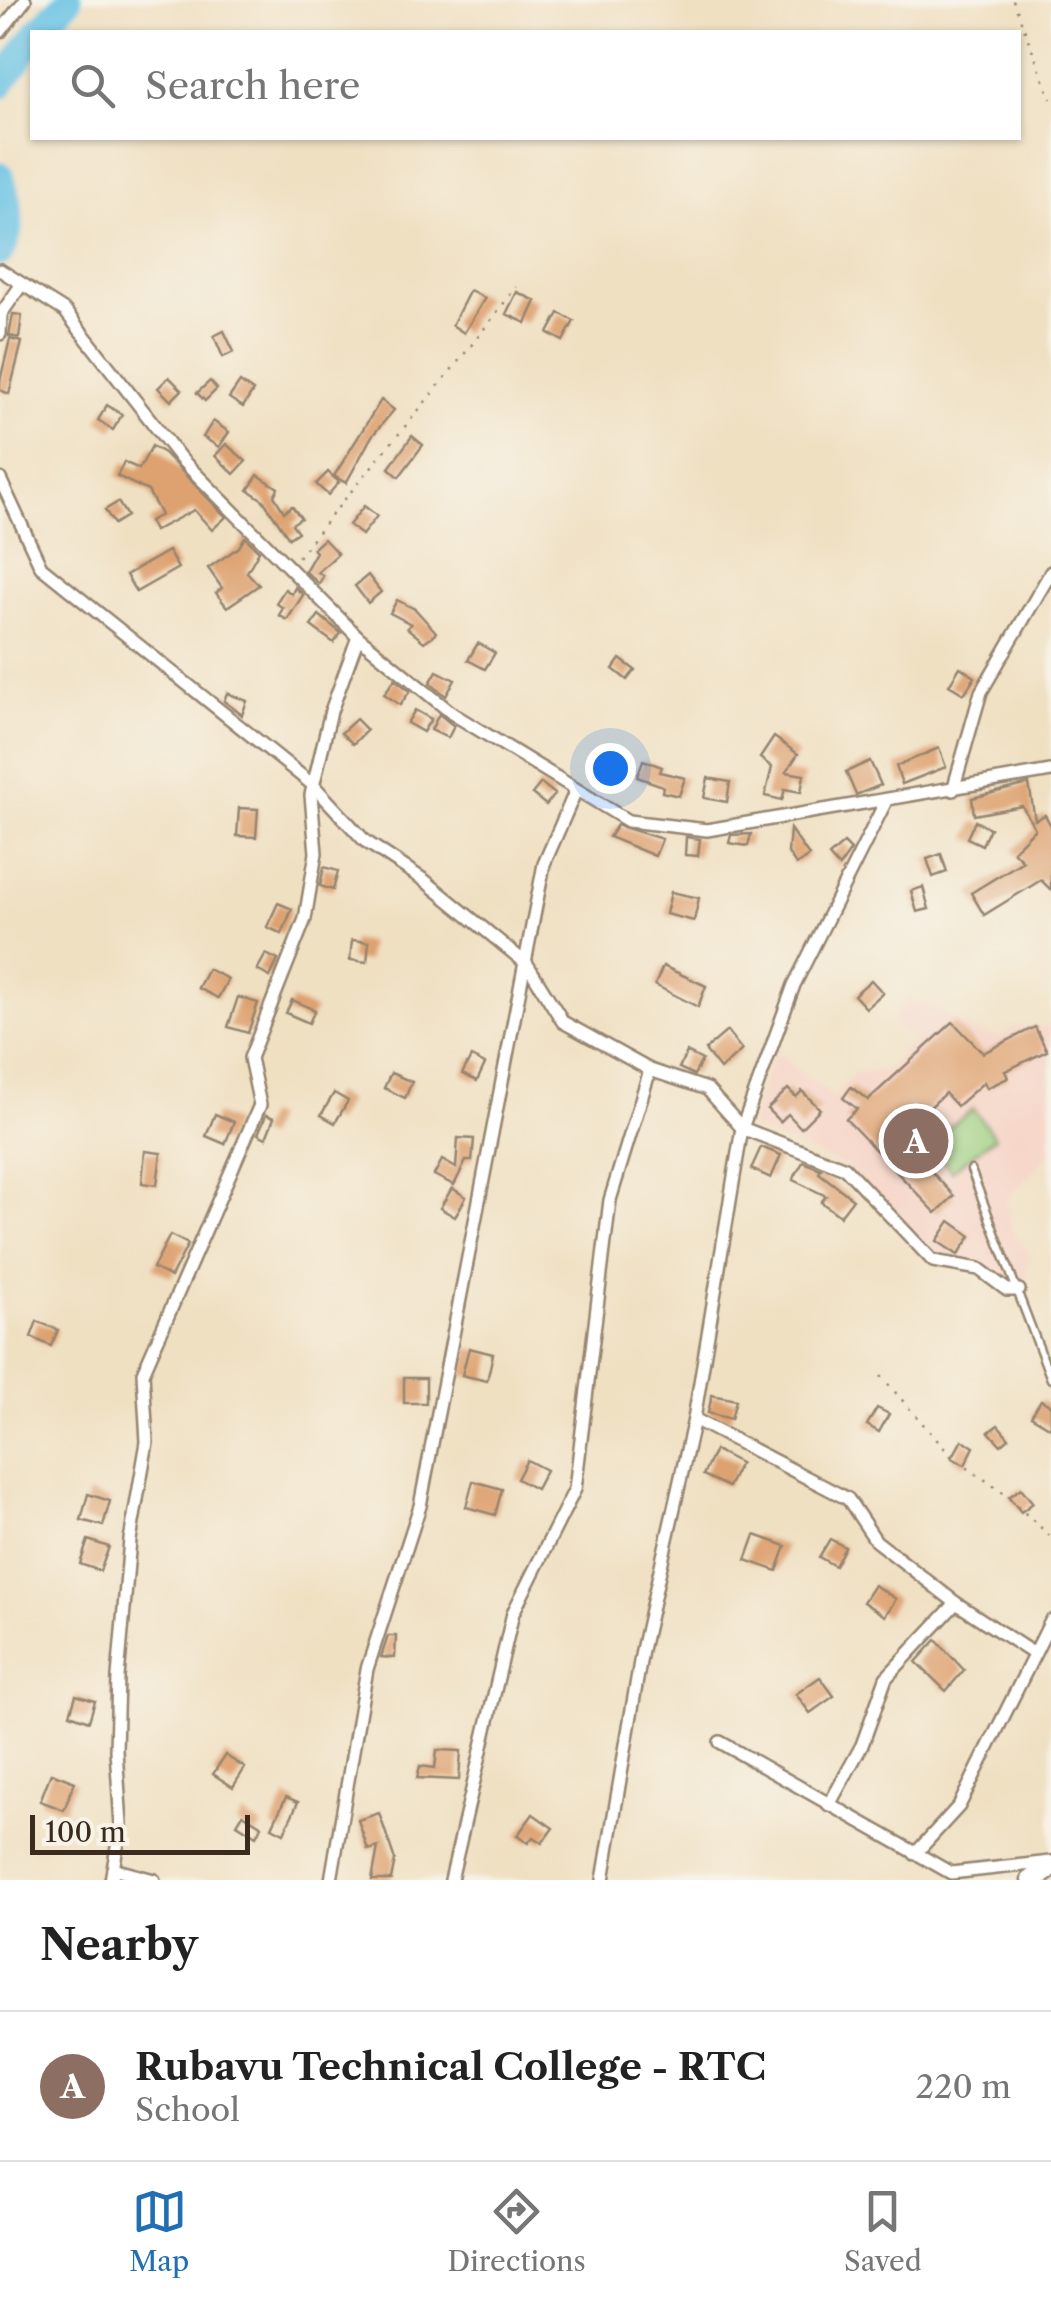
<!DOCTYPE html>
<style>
:root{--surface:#fff;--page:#f2f2f2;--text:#222;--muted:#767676;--line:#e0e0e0;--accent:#1f6fb2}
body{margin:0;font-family:"Libre Caslon Text",serif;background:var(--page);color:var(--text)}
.scale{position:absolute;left:30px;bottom:25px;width:220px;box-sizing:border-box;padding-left:10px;border:5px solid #3b2a1e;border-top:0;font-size:28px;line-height:35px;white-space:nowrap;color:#3b2a1e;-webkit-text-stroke:8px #f7f3e8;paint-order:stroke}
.you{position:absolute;left:610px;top:768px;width:35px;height:35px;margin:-25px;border:8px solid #fff;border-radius:50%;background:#1a73e8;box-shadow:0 0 0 15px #1a73e833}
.badge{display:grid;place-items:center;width:65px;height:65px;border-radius:50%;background:var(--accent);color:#fff;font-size:32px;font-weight:700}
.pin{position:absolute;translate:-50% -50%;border:5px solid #fff;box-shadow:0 2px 10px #0006}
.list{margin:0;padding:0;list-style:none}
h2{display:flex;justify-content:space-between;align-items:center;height:130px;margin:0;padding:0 40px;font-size:42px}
h2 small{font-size:32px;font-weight:400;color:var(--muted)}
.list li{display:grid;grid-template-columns:65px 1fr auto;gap:30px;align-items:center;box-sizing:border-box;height:150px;padding:0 40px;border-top:2px solid var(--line)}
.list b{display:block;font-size:38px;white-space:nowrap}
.list p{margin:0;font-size:32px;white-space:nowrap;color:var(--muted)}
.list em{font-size:32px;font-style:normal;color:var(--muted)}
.icon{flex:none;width:55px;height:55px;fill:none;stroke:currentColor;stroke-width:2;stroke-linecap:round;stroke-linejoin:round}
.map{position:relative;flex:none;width:1051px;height:1880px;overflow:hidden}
.search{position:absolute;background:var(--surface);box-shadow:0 2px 8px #0004;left:30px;right:30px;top:30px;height:110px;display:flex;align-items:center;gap:25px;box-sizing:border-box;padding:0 35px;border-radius:0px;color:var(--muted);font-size:38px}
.sheet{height:280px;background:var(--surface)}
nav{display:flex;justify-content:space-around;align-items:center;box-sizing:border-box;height:140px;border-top:2px solid var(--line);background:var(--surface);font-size:28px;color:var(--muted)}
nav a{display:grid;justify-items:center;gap:5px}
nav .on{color:var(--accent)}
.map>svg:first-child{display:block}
.built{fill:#f6d2c4}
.green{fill:#9ccf80;stroke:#6c7c4f;stroke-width:2.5}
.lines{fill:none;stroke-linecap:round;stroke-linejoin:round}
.river{stroke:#67c2e5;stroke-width:28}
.building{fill:#dea170}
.service-casing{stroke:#968570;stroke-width:11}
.minor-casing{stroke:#968570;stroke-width:16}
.trunk-casing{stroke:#968570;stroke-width:25}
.path{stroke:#968570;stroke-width:2.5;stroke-dasharray:2.5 8;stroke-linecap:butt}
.service{stroke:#fff;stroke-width:6}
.minor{stroke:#fff;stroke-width:11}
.trunk{stroke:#fff;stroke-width:20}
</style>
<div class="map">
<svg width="1051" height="1880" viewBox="0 0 1051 1880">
<rect width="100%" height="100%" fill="#f7f3e8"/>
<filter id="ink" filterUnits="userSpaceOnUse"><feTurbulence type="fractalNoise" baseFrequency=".01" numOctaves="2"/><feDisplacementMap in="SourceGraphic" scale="20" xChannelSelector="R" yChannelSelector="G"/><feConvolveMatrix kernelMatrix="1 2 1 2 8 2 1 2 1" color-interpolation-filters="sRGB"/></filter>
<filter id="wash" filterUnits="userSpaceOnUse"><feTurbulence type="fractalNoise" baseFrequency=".0048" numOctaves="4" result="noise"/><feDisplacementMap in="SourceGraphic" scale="40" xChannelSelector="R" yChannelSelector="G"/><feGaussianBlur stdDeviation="2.25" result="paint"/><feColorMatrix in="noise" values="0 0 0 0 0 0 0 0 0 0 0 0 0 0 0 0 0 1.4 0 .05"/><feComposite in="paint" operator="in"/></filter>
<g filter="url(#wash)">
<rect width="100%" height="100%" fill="#f0e0c2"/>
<path class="built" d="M904,1001L932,1006L973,1030L1000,1038L1015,1027L1051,1026V1153L1006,1201L1012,1230L1029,1256L1025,1281L1017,1285L1010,1288L1002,1280L935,1259L846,1166L749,1128L774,1051L834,1097L854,1072L886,1070L915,1039L891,1022Z"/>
<path class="green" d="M973,1109L995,1137L951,1171L930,1142Z"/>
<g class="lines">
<g class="river">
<path d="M38,32L68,0"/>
<path d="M0,85L32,40"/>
<path d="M0,176C9,203 15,227 0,252"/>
</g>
</g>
<g id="blocks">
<g class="building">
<path d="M470,290L485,298L464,333L452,325Z"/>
<path d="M517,292L536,301L526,323L506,314Z"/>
<path d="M559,313L574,321L563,341L548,333Z"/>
<path d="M13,314L22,315L19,338L9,336Z"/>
<path d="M224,331L234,352L223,357L214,336Z"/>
<path d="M10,339L22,342L9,394L0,390V381Z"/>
<path d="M169,377L182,390L171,401L158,388Z"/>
<path d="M210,381L217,389L205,401L197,393Z"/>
<path d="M240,382L253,391L243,407L229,398Z"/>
<path d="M381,400L394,410L372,436L346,483L334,476Z"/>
<path d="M107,405L122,415L113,430L98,420Z"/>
<path d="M213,421L229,432L219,447L203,437Z"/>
<path d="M412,436L423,445L399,477L389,468Z"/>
<path d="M226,444L246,461L234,474L215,456Z"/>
<path d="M152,446L164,453L226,517L212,530L194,510L154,531L149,521L161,515L148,491L117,476L124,462L139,469Z"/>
<path d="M328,472L339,482L328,495L316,484Z"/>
<path d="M258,475L278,488L274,496L284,512L292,506L301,518L292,524L298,532L289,538L263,500L248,490Z"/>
<path d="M118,502L127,516L114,524L105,510Z"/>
<path d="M364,506L377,516L362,535L349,525Z"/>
<path d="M245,537L259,551L247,572L259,585L227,607L216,593L222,588L208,568L239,547Z"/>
<path d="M324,539L338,554L318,572L323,576L319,584L305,571L316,552L313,549Z"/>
<path d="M168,551L178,568L136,592L126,575Z"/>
<path d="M368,575L381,592L368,603L355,586Z"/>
<path d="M295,587L303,595L287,620L279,615L283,608L276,603L285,589L292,594Z"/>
<path d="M397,600L415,609L436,632L434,635L424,642L407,628L411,624L390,613Z"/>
<path d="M319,615L341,633L334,643L311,626Z"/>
<path d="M478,643L495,653L485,669L468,660Z"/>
<path d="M620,659L635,670L627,680L613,669Z"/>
<path d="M960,667L975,677L964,694L949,685Z"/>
<path d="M437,671L455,680L446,696L430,683Z"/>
<path d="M395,679L410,691L400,705L384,694Z"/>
<path d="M227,693L247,701L242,715L224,701Z"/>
<path d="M415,710L431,719L423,732L407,723Z"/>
<path d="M439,714L454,726L448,738L431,730Z"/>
<path d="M356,719L367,730L353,744L341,733Z"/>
<path d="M774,737L798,754L786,772L804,775L801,792L785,789L782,800L765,796L772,767L760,758Z"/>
<path d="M939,748L946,767L902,784L896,766Z"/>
<path d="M617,759L632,767L626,780L610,773Z"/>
<path d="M643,760L662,767L660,772L685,778L679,796L662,792L663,786L637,777Z"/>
<path d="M870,761L881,785L856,795L846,772Z"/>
<path d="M708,778L730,782L727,802L704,798Z"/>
<path d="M541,783L555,794L546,805L532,794Z"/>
<path d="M1029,784L1035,820L1045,815L1051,826V890L1041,880L984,915L971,893L1023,861L1013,851L1035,829L1022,806L974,815L972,798Z"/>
<path d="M239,808L258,809L256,837L237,836Z"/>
<path d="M975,821L990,828L982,845L967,838Z"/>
<path d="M617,825L662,839L655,856L609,837Z"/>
<path d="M790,829L809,856L796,865L788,853Z"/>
<path d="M751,834L748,846L729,843L731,835Z"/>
<path d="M686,837L700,839L698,856L685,855Z"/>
<path d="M844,843L851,850L839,867L829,856Z"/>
<path d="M941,854L947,872L933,877L927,859Z"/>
<path d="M324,867L338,871L333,890L320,886Z"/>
<path d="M923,887L929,909L917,912L911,891Z"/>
<path d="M671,892L699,898L694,921L666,914Z"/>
<path d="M278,903L292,909L282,934L267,927Z"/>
<path d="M352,940L369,942L367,962L350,960Z"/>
<path d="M266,954L278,960L270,977L257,970Z"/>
<path d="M663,966L706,986L698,1007L655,985Z"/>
<path d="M208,969L228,979L218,998L198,988Z"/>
<path d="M871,980L883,993L866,1008L854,995Z"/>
<path d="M238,997L258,1003L248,1033L228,1027Z"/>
<path d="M292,1000L315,1010L309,1023L286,1013Z"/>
<path d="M953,1022L983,1053L1035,1027L1047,1051L1005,1071L1008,1078L987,1088L984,1082L957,1106L945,1093L921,1116L911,1106L889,1126L954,1196L936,1213L846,1119L857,1109L843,1098L851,1087L868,1100Z"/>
<path d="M727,1031L742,1050L720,1069L705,1050Z"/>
<path d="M687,1052L702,1060L694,1075L679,1068Z"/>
<path d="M471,1057L485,1064L477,1081L462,1074Z"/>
<path d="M391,1073L412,1082L405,1098L384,1088Z"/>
<path d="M788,1089L796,1097L802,1091L820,1109L801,1128L788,1114L780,1122L767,1109Z"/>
<path d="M334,1093L348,1101L335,1123L321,1115Z"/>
<path d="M215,1114L234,1122L225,1144L206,1136Z"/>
<path d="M266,1115L274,1118L266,1138L258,1134Z"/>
<path d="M458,1138L474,1139L472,1161H466L454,1185L434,1175L442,1160L456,1168Z"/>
<path d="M761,1147L781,1155L771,1178L751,1169Z"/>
<path d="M145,1151L161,1153L157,1185L142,1183Z"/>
<path d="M803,1162L821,1169L819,1173L853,1199L840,1216L821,1202L826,1196L793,1180Z"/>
<path d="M452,1188L466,1197L455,1217L440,1208Z"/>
<path d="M950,1221L971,1236L958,1255L937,1241Z"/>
<path d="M170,1235L188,1244L171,1277L153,1268Z"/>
<path d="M37,1321L58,1330L51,1346L31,1337Z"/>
<path d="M469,1348L493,1354L487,1381L462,1375Z"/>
<rect x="404" y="1378" width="22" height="25"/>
<path d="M712,1395L736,1400L731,1419L708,1413Z"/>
<path d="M1041,1400L1051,1406V1428L1031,1416Z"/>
<path d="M877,1408L889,1414L879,1432L867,1425Z"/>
<path d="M998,1425L1009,1438L1001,1445L989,1432Z"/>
<path d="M962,1440L974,1447L965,1465L952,1458Z"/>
<path d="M715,1450L740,1463L728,1487L703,1475Z"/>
<path d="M527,1460L546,1470L536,1489L517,1479Z"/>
<path d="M473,1481L502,1489L495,1515L466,1507Z"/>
<path d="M1021,1488L1033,1503L1021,1512L1009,1497Z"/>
<path d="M88,1494L110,1501L103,1526L81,1520Z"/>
<path d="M755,1535L786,1546L777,1571L746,1560Z"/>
<path d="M830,1539L845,1547L835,1566L819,1557Z"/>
<path d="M88,1540L109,1547L100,1571L80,1564Z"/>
<path d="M874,1585L896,1599L885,1616L863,1602Z"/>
<path d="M388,1636H396L395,1658L381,1657Z"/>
<path d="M936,1640L964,1670L946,1691L916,1662Z"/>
<path d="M820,1677L834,1696L810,1713L796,1694Z"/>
<path d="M76,1695L95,1701L89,1721L70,1714Z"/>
<path d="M437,1750L461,1751L459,1780L417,1778L420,1766L435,1768Z"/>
<path d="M225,1755L245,1768L233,1787L213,1774Z"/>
<path d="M51,1773L75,1782L64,1810L40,1801Z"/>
<path d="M286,1797L298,1802L284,1833L272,1827Z"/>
<path d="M379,1813L395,1860L391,1880H372L378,1847L368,1850L358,1820Z"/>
<path d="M243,1814L262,1826L256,1836L237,1824Z"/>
<path d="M533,1814L553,1828L542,1843L533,1837L528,1843L517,1836Z"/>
</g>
</g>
</g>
<g filter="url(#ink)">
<use href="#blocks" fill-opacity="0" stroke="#968570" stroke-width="2.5"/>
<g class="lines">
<g class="service-casing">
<path id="service" d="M971,1170L1051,1379"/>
</g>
<g class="minor-casing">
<g id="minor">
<path d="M0,32L25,0"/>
<path d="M0,270L65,311L181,459L358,637L453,714L628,821L707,830L1051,771"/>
<path d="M0,334L1,314L22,284"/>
<path d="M0,479L41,567L313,785L365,841L424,880L527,964L563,1022L650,1070L707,1089L742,1128L845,1168L933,1261L979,1269L1007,1290H1019"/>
<path d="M953,790L981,692L1051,572"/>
<path d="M694,1419L848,1499L876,1541L956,1603L1034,1654"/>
<path d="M720,1742L951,1873L1051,1862"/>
<path d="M829,1805L862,1745L886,1678L956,1603"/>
<path d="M915,1854L959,1806L1051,1621"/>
<path d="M113,1869L121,1825L116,1750L118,1677L130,1540L147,1442L143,1373L260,1105L250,1058L305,919L316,853L311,795L331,711L358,637"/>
<path d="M111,1880L113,1869L154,1880"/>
<path d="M331,1880L367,1669L420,1506L544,864L576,790"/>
<path d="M451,1880L513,1613L575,1489L610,1200L650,1070"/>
<path d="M603,1880L642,1650L694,1419L742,1128L794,985L885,803"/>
</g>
</g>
<g class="trunk-casing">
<path id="trunk" d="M1032,1880L1051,1867"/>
</g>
<g class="path">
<path d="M1013,0L1051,99"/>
<path d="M298,557C370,466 447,380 516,287"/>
<path d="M881,1376L952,1457L1001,1491L1051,1537"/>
</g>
<use href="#service" class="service"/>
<use href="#minor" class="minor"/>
<use href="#trunk" class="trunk"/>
</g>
</g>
</svg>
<div class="scale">100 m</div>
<div class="you"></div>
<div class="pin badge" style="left:916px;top:1141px;background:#8d6e63">A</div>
<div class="search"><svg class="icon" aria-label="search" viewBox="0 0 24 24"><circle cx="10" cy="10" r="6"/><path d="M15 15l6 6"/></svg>Search here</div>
</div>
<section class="sheet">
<h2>Nearby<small></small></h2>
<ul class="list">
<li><span class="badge" style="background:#8d6e63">A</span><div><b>Rubavu Technical College - RTC</b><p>School</p></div><em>220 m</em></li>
</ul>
</section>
<nav>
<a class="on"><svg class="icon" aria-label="map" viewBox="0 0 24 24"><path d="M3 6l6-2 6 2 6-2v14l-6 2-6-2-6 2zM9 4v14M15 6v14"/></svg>Map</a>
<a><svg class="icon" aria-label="directions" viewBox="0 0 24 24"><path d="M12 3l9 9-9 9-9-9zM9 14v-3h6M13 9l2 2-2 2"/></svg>Directions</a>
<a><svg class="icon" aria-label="saved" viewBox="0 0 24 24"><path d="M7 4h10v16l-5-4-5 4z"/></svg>Saved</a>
</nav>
